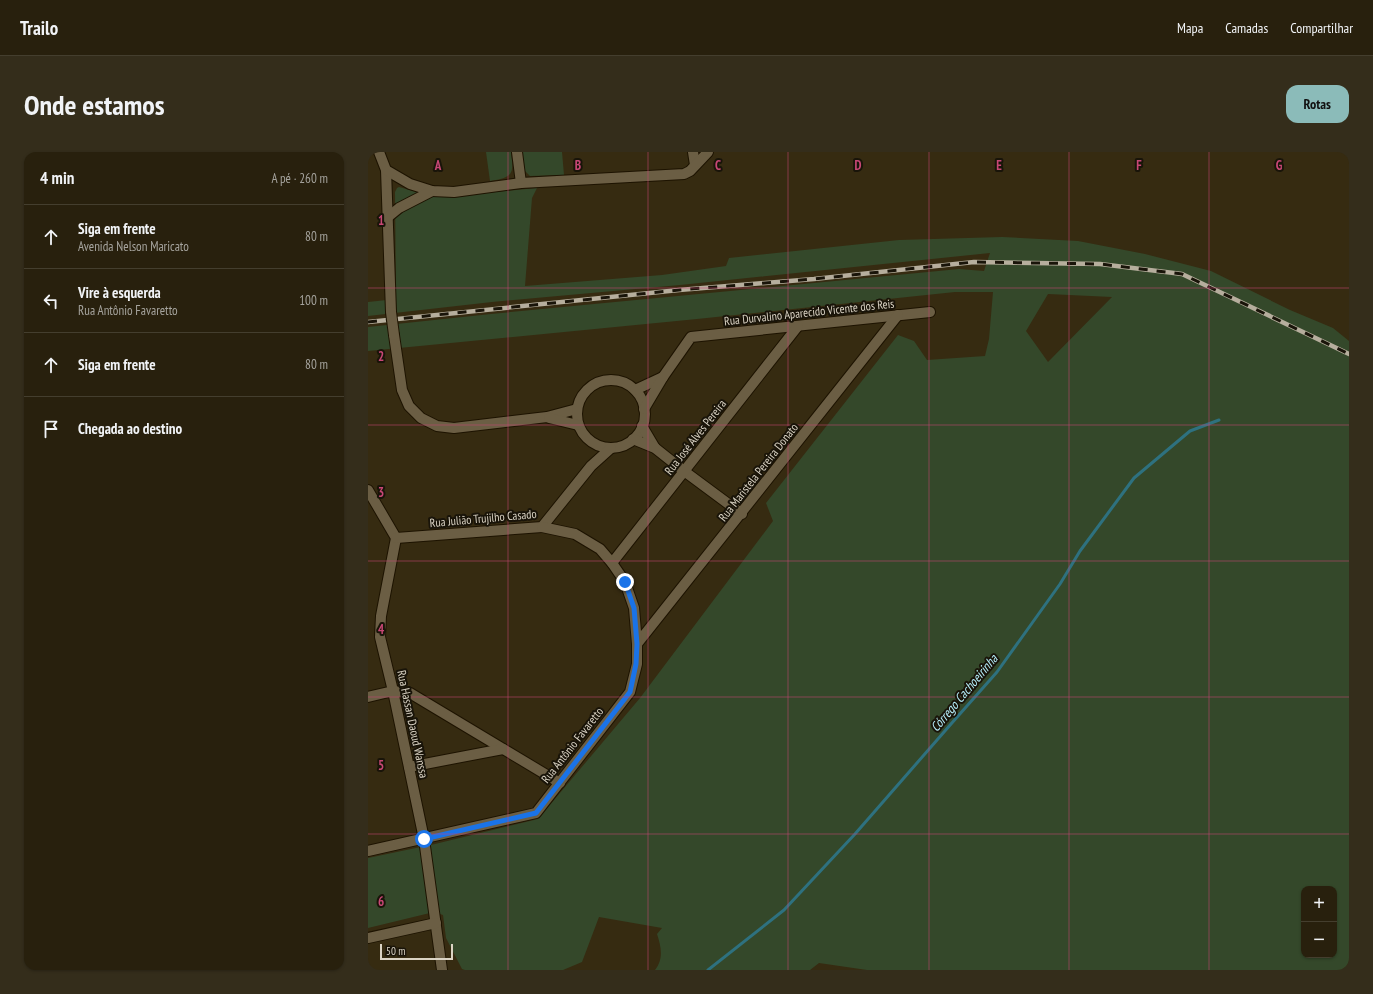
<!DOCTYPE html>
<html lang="pt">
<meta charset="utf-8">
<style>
:root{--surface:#28200d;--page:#342d1b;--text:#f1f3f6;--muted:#a5a39d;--line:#443e2e;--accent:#8bbbb9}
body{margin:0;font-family:"PT Sans Narrow",sans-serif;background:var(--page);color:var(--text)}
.controls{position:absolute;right:12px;bottom:12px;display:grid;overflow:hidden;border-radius:8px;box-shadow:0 1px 3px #0004}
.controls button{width:36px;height:36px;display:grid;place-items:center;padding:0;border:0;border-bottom:1px solid var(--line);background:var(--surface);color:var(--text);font:20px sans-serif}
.scale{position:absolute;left:12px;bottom:10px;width:73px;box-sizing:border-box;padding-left:4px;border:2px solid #dad3c4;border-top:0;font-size:11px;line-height:14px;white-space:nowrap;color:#dad3c4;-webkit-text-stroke:3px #191409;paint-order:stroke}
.stop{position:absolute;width:12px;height:12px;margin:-9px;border:3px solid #1a73e8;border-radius:50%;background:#fff}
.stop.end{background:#1a73e8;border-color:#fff;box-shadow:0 1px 4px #0008}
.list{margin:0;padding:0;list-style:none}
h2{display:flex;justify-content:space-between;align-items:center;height:52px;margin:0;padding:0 16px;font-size:17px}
h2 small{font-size:13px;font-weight:400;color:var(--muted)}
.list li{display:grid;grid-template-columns:26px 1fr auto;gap:12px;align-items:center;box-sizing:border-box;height:64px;padding:0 16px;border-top:1px solid var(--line)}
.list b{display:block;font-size:15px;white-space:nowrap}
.list p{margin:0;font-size:13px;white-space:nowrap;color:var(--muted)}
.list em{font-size:13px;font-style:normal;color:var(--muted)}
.icon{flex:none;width:22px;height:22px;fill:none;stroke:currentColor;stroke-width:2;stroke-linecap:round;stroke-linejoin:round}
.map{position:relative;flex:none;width:981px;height:818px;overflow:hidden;border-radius:12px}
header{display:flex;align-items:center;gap:24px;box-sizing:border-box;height:56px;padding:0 20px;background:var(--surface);border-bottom:1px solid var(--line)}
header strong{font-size:19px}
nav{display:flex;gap:22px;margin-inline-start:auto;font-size:14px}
.intro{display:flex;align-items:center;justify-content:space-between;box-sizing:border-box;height:96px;padding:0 24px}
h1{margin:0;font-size:28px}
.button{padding:10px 18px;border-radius:12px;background:var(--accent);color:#111;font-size:14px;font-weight:700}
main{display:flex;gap:24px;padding:0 24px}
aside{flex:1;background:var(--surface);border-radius:12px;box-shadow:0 1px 3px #0004}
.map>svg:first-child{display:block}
.green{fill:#34482a;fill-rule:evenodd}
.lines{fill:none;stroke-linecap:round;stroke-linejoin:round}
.stream{stroke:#2e717f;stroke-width:3}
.street-casing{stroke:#1d1300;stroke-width:12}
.secondary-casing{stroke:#1d1300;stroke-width:12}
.street{stroke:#6b5e44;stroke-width:10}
.secondary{stroke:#6b5e44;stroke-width:10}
.rail-casing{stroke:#b6ae9d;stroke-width:4.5}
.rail{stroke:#191409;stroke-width:3;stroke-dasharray:9;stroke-linecap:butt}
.street-bridge-casing{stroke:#1d1300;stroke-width:12;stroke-linecap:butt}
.street-bridge{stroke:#6b5e44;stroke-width:10}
.route{stroke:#1a73e8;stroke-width:5}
.grid{fill:none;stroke:#c84775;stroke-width:1;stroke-opacity:0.55}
.labels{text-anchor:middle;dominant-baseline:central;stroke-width:4;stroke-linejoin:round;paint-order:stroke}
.street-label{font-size:12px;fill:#dad3c4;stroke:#191409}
.water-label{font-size:13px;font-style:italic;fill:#b7f0fd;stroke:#191409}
.grid-label{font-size:13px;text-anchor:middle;font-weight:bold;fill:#c84775;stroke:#191409;stroke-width:4;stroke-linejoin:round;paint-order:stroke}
</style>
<header>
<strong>Trailo</strong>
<nav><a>Mapa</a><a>Camadas</a><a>Compartilhar</a></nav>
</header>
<div class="intro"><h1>Onde estamos</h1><a class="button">Rotas</a></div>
<main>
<aside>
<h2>4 min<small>A pé · 260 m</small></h2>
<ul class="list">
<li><svg class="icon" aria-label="ahead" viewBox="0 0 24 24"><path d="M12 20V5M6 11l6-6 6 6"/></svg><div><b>Siga em frente</b><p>Avenida Nelson Maricato</p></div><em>80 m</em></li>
<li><svg class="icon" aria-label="left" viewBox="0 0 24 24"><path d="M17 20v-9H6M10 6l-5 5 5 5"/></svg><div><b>Vire à esquerda</b><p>Rua Antônio Favaretto</p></div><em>100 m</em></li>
<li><svg class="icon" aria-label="ahead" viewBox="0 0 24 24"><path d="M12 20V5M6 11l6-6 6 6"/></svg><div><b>Siga em frente</b></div><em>80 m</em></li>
<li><svg class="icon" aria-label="arrive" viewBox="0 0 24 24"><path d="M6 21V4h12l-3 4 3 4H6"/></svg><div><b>Chegada ao destino</b></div></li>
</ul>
</aside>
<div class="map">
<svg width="981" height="818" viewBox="0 0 981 818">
<rect width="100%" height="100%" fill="#362b11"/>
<g class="green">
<path d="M118,0H143C146,23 145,25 122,29Z"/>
<path d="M154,0H194L196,23L162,24L157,19Z"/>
<path d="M31,35L63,44L75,45L169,36L164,46L157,134L294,123L358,114L361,106L531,88L634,85L710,89L777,102L843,119L922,158L965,176L981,189V818H499L451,811L442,818H287C296,807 293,794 289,782L294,776L231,765L214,810L195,818H97L94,817L78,786L75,763L66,760L0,776V706L67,692L170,667L272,546L405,369L398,351L530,183L546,189L559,208L617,204L621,187L625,140H587L329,167L0,199V175L123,162L591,117L616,119L622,101L312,133L124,150L0,164V150L28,147L27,40L29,36ZM680,142L744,145L680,210L658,179ZM936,737H966V803H936Z"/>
</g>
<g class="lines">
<path class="stream" d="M340,818L416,758L487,682L583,572L629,520L692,432L712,399L766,326L822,279L851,268"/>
<g class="street-casing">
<g id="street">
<path d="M149,0L153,31"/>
<path d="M325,0L327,13"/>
<path d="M18,18L23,160"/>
<path d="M26,183L34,238L41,254L53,266L69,274L86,276L179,265L209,257"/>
<circle cx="243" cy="262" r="34"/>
<path d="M267,238L295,225"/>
<path d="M276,257L295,225L323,185L562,160"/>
<path d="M181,266L210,273"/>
<path d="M274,274L287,296"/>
<path d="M265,287L287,296L316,319L374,362"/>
<path d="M0,338L28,386L13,464L12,485L25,539L56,687L74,818"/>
<path d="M28,386L174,375L223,314L243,296"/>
<path d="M244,411L430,174"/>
<path d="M269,492L530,163"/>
<path d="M0,545L25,539L42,541L192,631"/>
<path d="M41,615L135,597"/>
<path d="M0,699L168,661L262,540L269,512V492L266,456L257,430L244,411L232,397L207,382L174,375"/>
<path d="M0,786L68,771"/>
</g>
</g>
<g class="secondary-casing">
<g id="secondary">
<path d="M11,0L18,18L42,32L64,39L86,40L153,31L316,22L322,19L340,0"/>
<path d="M20,65L31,56L64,39"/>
</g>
</g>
<use href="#street" class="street"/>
<use href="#secondary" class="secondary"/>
<g class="rail-casing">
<path id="rail" d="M0,170L311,138L446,127L606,110L732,112L814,122L981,202"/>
</g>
<use href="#rail" class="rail"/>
<g class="street-bridge-casing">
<path id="street-bridge" d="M23,160L26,183"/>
</g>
<use href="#street-bridge" class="street-bridge"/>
</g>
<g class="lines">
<path class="route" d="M56,687L168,661L262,540L268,512L269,492L266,456L257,430"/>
</g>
<path class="grid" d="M140,0V818M280,0V818M420,0V818M561,0V818M701,0V818M841,0V818M0,136H981M0,273H981M0,409H981M0,545H981M0,682H981"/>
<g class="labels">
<g class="street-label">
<text transform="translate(441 160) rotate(-6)">Rua Durvalino Aparecido Vicente dos Reis</text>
<text transform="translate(327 285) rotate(-52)">Rua José Alves Pereira</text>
<text transform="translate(390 320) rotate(-52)">Rua Maristela Pereira Donato</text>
<text transform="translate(115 366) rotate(-5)">Rua Julião Trujilho Casado</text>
<text transform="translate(45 572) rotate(78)">Rua Hassan Daoud Wanssa</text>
<text transform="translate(204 593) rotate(-52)">Rua Antônio Favaretto</text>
</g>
<g class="water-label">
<text transform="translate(596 541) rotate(-50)">Córrego Cachoeirinha</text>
</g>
</g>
<g class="grid-label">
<text x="70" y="18">A</text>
<text x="210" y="18">B</text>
<text x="350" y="18">C</text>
<text x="490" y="18">D</text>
<text x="631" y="18">E</text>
<text x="771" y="18">F</text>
<text x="911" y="18">G</text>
<text x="13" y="73">1</text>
<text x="13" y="209">2</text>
<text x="13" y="345">3</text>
<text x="13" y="482">4</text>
<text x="13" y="618">5</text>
<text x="13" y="754">6</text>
</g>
</svg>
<div class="controls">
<button>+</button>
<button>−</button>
</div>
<div class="scale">50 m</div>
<div class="stop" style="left:56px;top:687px"></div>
<div class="stop end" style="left:257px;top:430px"></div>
</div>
</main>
